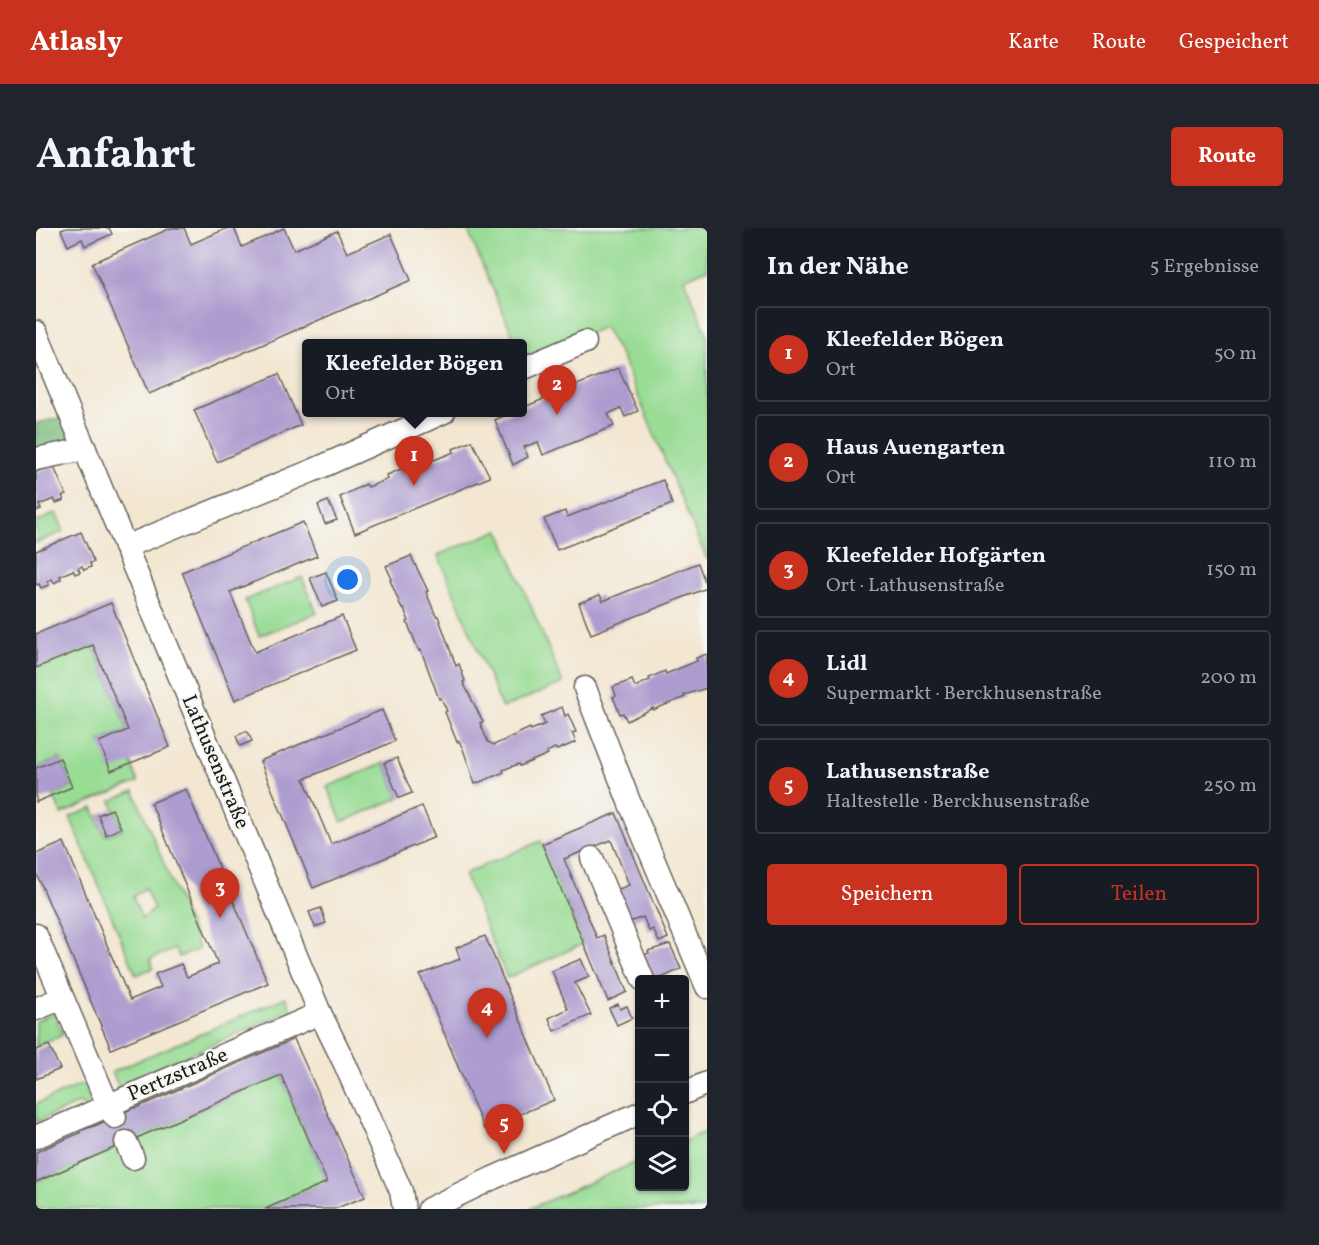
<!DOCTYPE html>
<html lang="de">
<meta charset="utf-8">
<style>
:root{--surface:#171b24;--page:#20242c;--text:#f1f3f6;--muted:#9ea1a6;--line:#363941;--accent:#c8321e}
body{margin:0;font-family:Vollkorn,serif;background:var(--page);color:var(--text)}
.controls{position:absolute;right:18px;bottom:18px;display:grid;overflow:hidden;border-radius:6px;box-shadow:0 2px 4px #0004}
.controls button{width:54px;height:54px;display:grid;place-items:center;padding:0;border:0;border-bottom:2px solid var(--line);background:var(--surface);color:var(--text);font:30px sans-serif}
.you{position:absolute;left:312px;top:352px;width:21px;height:21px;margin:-15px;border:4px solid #fff;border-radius:50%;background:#1a73e8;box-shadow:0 0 0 9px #1a73e833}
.badge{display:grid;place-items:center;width:39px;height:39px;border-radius:50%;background:var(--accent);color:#fff;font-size:20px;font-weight:700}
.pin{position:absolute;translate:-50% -50px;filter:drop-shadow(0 2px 3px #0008)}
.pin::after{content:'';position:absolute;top:32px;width:21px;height:18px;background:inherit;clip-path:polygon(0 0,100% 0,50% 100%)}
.popup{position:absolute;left:266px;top:111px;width:225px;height:78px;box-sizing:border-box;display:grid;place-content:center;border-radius:6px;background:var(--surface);filter:drop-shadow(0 2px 4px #0005);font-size:20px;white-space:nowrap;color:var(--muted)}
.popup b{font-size:22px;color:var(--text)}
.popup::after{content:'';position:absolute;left:50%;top:100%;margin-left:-12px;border:12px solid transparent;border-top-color:var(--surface)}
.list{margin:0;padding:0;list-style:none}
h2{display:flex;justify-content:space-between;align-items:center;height:78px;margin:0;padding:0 24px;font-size:26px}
h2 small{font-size:20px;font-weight:400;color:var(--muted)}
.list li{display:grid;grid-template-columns:39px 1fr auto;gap:18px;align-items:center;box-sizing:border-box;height:96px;margin:0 12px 12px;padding:0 12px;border:2px solid var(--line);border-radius:6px}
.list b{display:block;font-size:22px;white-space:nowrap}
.list p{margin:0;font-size:20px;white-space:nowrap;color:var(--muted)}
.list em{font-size:20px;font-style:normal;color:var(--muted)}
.actions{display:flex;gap:12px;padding:18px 24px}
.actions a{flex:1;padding:14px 0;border:2px solid var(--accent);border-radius:6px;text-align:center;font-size:21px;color:var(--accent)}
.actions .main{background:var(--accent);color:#fff}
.icon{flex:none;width:33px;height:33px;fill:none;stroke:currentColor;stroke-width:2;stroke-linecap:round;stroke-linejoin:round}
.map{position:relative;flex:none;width:671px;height:981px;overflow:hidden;border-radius:6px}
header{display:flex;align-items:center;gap:36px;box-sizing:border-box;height:84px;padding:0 30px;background:var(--accent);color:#fff}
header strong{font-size:28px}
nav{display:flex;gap:33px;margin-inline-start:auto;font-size:21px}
.intro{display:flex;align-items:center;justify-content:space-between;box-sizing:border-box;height:144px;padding:0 36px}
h1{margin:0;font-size:42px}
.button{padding:15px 27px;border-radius:6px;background:var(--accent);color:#fff;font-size:21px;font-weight:700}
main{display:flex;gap:36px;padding:0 36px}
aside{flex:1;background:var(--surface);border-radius:6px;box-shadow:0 2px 4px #0004}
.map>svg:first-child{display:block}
.green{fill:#99dc94;stroke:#5a7c58;stroke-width:1.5;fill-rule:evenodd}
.forest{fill:#7abc7e;stroke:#4b6c4d;stroke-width:1.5}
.building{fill:#ad9ccf}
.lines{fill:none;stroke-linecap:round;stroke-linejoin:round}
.minor-casing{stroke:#67635c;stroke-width:25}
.minor{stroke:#fff;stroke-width:22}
.labels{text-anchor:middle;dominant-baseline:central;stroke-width:5;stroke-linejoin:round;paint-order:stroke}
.street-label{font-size:21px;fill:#1c1c1c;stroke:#f6f6f2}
</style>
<header>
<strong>Atlasly</strong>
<nav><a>Karte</a><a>Route</a><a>Gespeichert</a></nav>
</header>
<div class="intro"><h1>Anfahrt</h1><a class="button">Route</a></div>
<main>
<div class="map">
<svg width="671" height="981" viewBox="0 0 671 981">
<rect width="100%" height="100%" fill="#f6f6f2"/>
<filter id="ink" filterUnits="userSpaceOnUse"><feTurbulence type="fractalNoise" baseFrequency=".0167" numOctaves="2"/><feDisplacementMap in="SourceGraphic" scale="12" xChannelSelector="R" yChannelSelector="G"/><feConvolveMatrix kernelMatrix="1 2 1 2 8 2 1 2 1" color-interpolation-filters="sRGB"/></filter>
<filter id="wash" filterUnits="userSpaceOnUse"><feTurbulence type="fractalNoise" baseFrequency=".008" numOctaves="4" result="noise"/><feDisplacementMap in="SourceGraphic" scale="24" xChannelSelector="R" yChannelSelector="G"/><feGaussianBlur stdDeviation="1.35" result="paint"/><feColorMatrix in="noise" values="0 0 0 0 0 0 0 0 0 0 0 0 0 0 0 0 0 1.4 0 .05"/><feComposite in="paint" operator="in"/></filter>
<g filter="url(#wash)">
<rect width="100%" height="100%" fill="#f3e7d2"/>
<g class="green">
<path d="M389,0H671V41L648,51L671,106V332L585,128L568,99L488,134L486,130V116L480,115L432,3Z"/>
<path d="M20,285L28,303L0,315V294Z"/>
<path d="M463,302L527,455L466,480L402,327Z"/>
<path d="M266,349L281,385L223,408L209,372Z"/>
<path d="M57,417L92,502L63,514L95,534L102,554L25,586L17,567L36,559L24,530L0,540V440Z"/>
<path d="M348,535L363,570L306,594L291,559Z"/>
<path d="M98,563L163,721L143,729L139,721L114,731L117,740L100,747L34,589L57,580L69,608L86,601L75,573ZM109,660L118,681L106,691L97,669Z"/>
<path d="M505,613L547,716L471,750L428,646Z"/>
<path d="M250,769L257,787L250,790L247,786L99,850V855L84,862L76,844Z"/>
<path d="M18,785L27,807L0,818V793Z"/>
<path d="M245,847L291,954L229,981H0V954Z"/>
<path d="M47,856L55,873L48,878L43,875L0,894V876Z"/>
<path d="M671,903V981H493L603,933L604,958H648L649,913Z"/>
</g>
<path class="forest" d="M35,187L49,221L0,231V195Z"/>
<g id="blocks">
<g class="building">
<path d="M31,0H73L76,6L49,18L46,11L32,18L25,2Z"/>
<path d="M135,0H148L155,16L192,0H198L206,19L248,0L258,22L301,3L311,25L355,6L375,52L113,166L56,35Z"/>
<path d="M582,140L602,183L589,189L585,180L572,186L578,198L507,227L502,214L488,219L492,229L477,237L459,192L476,184H486V180Z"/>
<path d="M243,146L265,197L181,234L158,182Z"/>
<path d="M436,213L454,249L319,305L304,269L330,256L332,259L352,251L351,247L396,228L398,232L418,224L417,221Z"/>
<path d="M17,237L30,266L26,268L28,272L20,275L18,271L3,277L5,281L0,283V244Z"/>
<path d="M627,252L636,276L521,322L508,291L529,283L531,289Z"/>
<path d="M292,273L301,292L289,296L282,277Z"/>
<path d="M267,294L281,328L194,364L219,424L306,388L320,422L199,472L146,344Z"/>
<path d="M45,304L58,334L54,335L55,339L48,342L46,338L42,340L44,344L39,346L37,342L24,348L25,351L18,355L16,351L11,353L13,357L5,360L3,356L0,357V323Z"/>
<path d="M375,328L392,363L390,364L400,388H402L420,438L423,436L429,453L427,454L447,494L444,495L452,514L458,517L494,500L495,502L509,496L505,488L526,479L529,488L532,486L540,504L536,505L540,514L521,522L519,520L511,524L512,526L484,538L483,536L477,538L467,542L468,544L439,556L427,521L423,513L421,514L409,484L411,483L405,470L403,471L385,422L383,423L371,394L373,393L368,381H366L354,352L356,351L350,338Z"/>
<path d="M662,335L671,360L555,406L543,375L564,367L567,373Z"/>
<path d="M290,344L302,373L286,379L274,350Z"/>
<path d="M75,375L134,519L75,543L63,514L92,502L57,417L0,440V406Z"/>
<path d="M671,426V460L648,467L649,469L617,482V480L591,493L587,485L584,486L577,469L580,468L577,459L596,452L599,459L614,452L613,450L629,443L630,446L661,433L660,430Z"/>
<path d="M346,482L359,513L268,551L295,616L386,578L399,609L277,660L224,533Z"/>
<path d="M211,503L216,513L204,518L200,508Z"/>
<path d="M24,530L36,559L0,574V540Z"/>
<path d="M361,530L376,565L363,570L348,535Z"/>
<path d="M150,561L232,755L75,821L0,644V626L28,614L94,772L125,759L119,746L145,736L151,749L182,736L115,575Z"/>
<path d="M76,581L85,600L70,607L62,587Z"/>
<path d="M580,585L632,710L623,714L617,701L613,703L607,689L591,695L578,663L593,657L575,612L528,631L561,710L568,707L591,764L572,773L506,616Z"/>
<path d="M285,680L290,695L279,699L273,684Z"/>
<path d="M449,708L518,872L448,901L384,747L424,731L420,720Z"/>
<path d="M634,716L645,741L621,752H614L604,729L613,725L612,723Z"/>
<path d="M545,731L553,749L539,755L555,787L518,803L513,790L532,781L516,743Z"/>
<path d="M582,776L584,781L591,778L596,790L581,797L573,780Z"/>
<path d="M258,811L329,969L298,981H229L291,954L245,847L0,954V924L44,905L43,903L61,897L97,880H100Z"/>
<path d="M13,817L24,841L0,851V822Z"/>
</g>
</g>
</g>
<g filter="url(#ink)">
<use href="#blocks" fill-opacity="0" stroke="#67635c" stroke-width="1.5"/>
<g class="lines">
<g class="minor-casing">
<g id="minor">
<path d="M0,104L284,785L309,836L365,963L368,981"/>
<path d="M486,141L549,114"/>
<path d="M0,231L49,221"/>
<path d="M89,319L278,242L408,184"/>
<path d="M549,460L594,576L671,759"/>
<path d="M556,630L607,752"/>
<path d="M0,707L72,877L79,889"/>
<path d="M0,781L26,770"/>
<path d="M648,865L671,855"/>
<path d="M0,909L284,785"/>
<path d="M90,914L97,930"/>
<path d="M393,981L457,950L604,885"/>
</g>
</g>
<use href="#minor" class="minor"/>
</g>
</g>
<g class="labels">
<g class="street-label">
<text transform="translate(179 534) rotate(67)">Lathusenstraße</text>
<text transform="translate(142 847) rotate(-23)">Pertzstraße</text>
</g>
</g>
</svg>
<div class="controls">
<button>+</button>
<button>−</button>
<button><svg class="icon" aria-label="locate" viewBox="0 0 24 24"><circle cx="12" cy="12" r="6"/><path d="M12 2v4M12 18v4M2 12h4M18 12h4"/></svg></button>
<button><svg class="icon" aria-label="layers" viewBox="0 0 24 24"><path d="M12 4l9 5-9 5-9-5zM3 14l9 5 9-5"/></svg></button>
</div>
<div class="you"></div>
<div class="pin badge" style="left:378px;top:258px">1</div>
<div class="popup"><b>Kleefelder Bögen</b>Ort</div>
<div class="pin badge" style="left:521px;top:187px">2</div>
<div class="pin badge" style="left:184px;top:690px">3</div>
<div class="pin badge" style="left:451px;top:810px">4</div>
<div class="pin badge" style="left:468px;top:926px">5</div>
</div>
<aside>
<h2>In der Nähe<small>5 Ergebnisse</small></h2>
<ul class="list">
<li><span class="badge">1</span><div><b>Kleefelder Bögen</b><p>Ort</p></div><em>50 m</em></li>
<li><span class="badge">2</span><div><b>Haus Auengarten</b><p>Ort</p></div><em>110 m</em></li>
<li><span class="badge">3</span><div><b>Kleefelder Hofgärten</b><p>Ort · Lathusenstraße</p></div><em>150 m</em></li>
<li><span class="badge">4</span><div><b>Lidl</b><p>Supermarkt · Berckhusenstraße</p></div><em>200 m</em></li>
<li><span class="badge">5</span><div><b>Lathusenstraße</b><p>Haltestelle · Berckhusenstraße</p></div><em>250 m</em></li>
</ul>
<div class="actions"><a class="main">Speichern</a><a>Teilen</a></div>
</aside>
</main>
